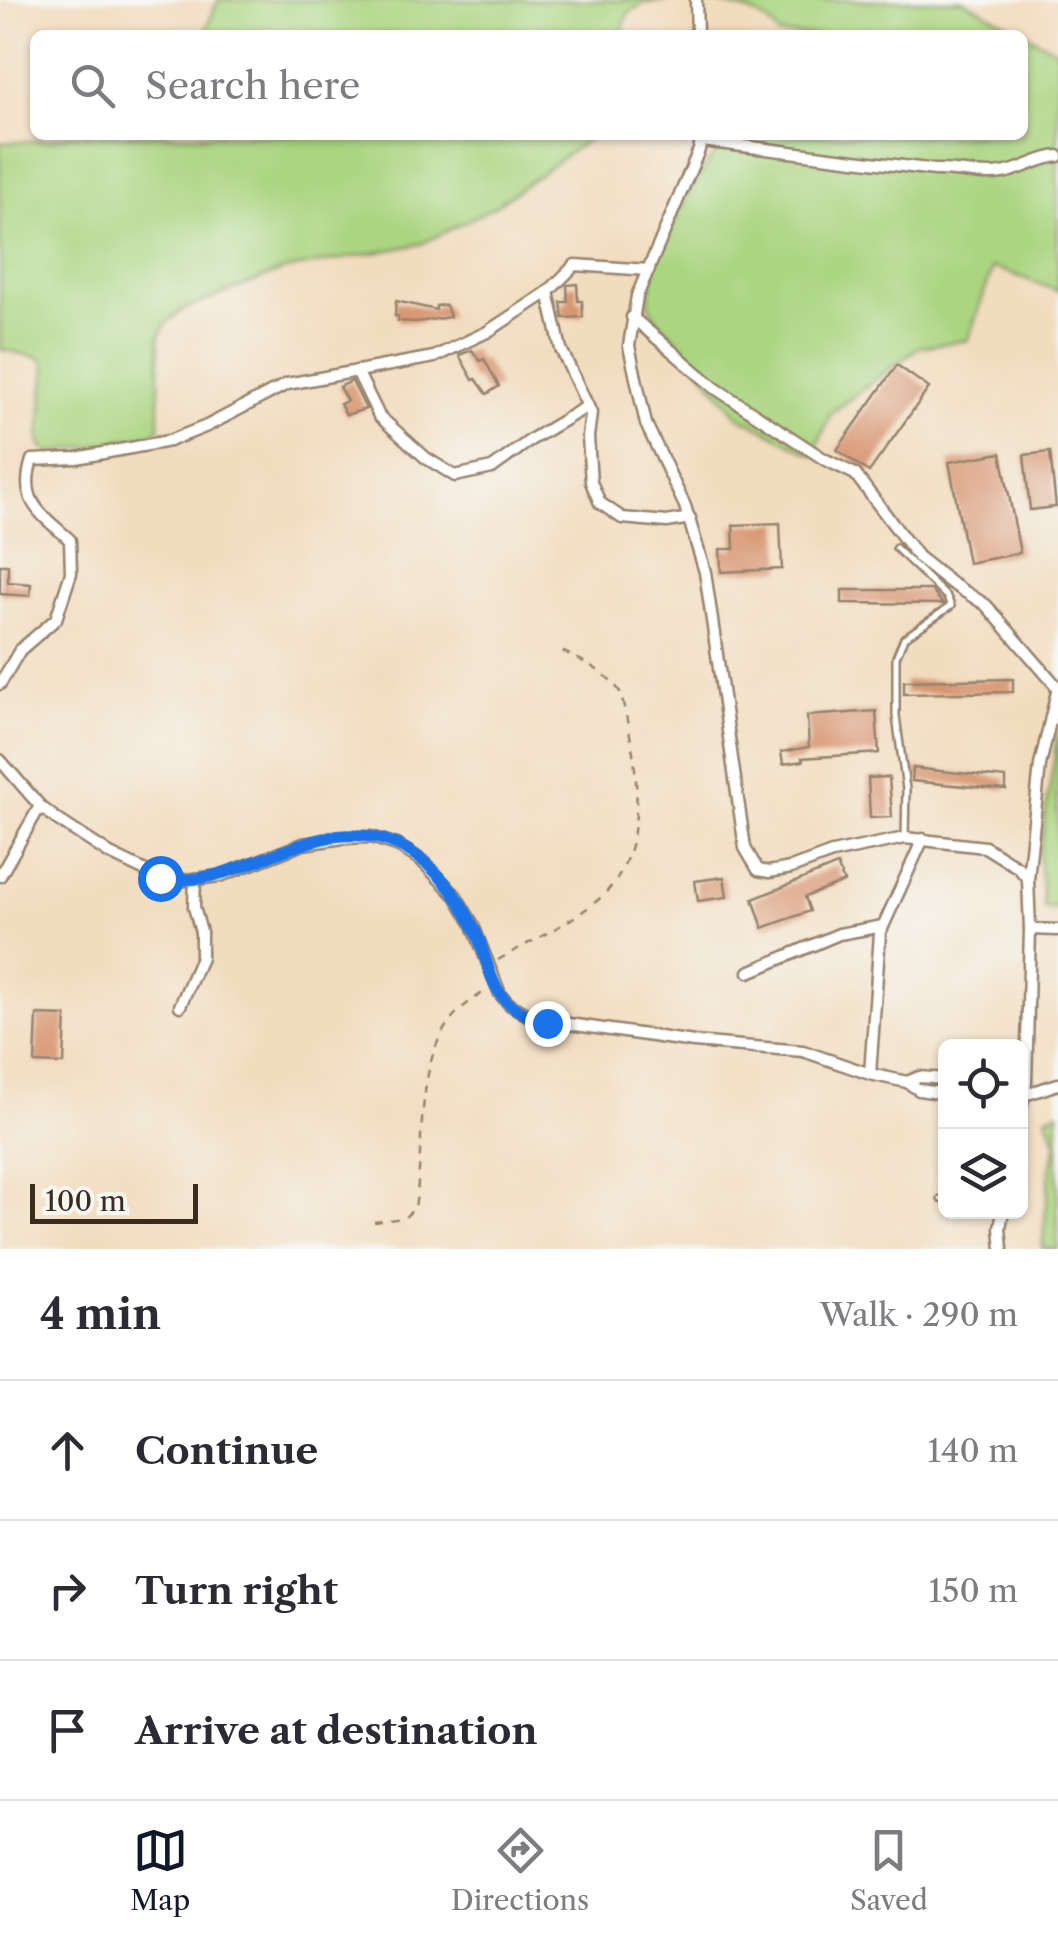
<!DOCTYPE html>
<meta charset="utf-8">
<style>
:root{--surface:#fff;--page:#f2f2f3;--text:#2b2b33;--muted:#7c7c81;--line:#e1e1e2;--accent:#111827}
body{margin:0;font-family:"Libre Caslon Text",serif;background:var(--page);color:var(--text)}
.controls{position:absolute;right:30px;bottom:30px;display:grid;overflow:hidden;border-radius:15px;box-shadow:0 2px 8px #0004}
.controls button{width:90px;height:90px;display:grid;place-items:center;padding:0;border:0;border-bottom:2px solid var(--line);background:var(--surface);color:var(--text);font:50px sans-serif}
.scale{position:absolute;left:30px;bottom:25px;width:168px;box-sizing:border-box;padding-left:10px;border:5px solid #3b2a1e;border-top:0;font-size:28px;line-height:35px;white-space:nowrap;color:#3b2a1e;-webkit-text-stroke:8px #f6f6f2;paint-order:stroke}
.stop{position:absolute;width:30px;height:30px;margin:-22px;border:8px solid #1a73e8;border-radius:50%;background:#fff}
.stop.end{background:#1a73e8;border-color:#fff;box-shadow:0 2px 10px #0008}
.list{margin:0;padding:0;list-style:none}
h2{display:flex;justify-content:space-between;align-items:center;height:130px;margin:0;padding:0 40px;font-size:42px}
h2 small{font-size:32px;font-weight:400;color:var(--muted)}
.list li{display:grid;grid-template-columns:65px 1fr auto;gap:30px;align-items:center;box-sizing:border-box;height:140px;padding:0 40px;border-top:2px solid var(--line)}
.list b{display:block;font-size:38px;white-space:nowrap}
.list em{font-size:32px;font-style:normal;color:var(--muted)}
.icon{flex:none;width:55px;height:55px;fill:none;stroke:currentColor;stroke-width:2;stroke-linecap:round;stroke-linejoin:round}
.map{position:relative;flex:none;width:1058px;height:1249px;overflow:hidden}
.search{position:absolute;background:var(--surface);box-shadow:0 2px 8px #0004;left:30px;right:30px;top:30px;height:110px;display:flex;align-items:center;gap:25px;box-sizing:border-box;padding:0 35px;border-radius:15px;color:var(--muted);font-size:38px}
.sheet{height:550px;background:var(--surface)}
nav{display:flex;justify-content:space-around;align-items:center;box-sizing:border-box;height:140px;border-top:2px solid var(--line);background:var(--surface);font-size:28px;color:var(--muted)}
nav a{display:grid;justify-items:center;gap:5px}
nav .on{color:var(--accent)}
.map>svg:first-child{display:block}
.green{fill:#abd581;stroke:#738050;stroke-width:2.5}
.building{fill:#d8946f}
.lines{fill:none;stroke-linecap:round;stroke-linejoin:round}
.lane-casing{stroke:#96836e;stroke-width:10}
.street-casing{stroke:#96836e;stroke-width:15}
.path{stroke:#96836e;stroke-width:2.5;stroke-dasharray:8 8;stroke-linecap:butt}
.lane{stroke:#fff;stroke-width:5}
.street{stroke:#fff;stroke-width:10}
.route{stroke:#1a73e8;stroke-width:12}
</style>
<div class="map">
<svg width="1058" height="1249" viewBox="0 0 1058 1249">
<rect width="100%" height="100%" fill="#f6f6f2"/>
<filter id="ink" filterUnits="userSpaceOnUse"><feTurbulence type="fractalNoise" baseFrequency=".01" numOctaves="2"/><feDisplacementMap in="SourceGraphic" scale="20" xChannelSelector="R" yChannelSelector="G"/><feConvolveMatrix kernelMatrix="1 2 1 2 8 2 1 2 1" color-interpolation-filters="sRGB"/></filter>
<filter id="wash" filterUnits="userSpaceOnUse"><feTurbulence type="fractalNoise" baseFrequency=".0048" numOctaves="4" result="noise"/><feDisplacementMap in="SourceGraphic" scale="40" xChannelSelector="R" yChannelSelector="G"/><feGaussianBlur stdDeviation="2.25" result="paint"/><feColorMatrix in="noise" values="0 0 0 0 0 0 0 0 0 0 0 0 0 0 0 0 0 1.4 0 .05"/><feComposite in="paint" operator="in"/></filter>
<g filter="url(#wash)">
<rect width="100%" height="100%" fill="#f2dcbe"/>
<g class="green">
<path d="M218,0H672L645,3L628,13L621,35H204Z"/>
<path d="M688,0H963L1058,51V291L993,267L968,340L919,347L831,413L813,455L738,416L675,337L654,317L648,301L657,258L686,198L707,164L731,135H1023V35H779C763,7 717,3 688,0Z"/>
<path d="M69,135H594L494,207L421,244L284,270L184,309L168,321L159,336V429L149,436L51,453L42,448L39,440L46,366L40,358L0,349V143L50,140Z"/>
<path d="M1058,732V908H1044L1039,857Z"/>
<path d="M1058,1112V1249H1042L1050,1171L1057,1143L1046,1117Z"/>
</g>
<g id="blocks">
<g class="building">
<path d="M577,284L578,301H582L583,317L563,318L561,302H568L567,285Z"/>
<path d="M396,301L436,310V306L446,305L450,317L417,322L398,321V316H395Z"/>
<path d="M472,350L480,361L484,359L499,386L487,394L476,379L473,380L459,355Z"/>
<path d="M897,365L929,388L869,472L837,450Z"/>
<path d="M352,381L366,409L346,415L340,404L347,401L339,387Z"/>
<path d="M1050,452L1056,507L1030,510L1024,455Z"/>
<path d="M1001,453L1020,553L968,563L949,462Z"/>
<path d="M780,523L782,569L721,572L720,549H734L733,525Z"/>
<path d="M0,565H8V582L31,584L30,596L0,594Z"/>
<path d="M842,590H931L943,604L842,603Z"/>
<path d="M1013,679V692L904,694V681Z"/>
<path d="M876,711L879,753L802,758L803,761L783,764L781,752L809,747L807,716Z"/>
<path d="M913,768L1006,778V790L912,781Z"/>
<path d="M889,777L892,817L870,818L868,778Z"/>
<path d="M837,865L844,882L805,897L810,911L763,928L753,899Z"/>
<path d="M724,877L727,897L698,901L695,881Z"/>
<path d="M37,1015L66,1016L64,1064L35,1063Z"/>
</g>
</g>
</g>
<g filter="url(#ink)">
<use href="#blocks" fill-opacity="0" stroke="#96836e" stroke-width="2.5"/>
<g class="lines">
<g class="lane-casing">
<g id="lane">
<path d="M896,548L947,597L951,606L904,638L896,657V716L906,789L905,838"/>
<path d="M941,1199L946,1200"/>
</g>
</g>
<g class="street-casing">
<g id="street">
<path d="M696,0L697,35"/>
<path d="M702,135L699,150L637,296L629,346L646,424L685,506L705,572L745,848L758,870L769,872L791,868L832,853L905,838L985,847L1019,868L1028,879L1030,929L1026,1083L1020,1115"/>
<path d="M702,141L935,170C958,169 979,177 1002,173C1022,170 1038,158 1058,156"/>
<path d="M548,292L561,349L591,413L588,437L591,482L600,503L622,518L667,522L690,518"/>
<path d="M632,317L715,388L824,459L855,474L918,557L951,583L986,605L1058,688"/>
<path d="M357,371L379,416L426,458L455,476L492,468L532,439L588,406"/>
<path d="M0,684L20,650L56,619L71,573L70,540C43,515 18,503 32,460L76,458L169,441L207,426L287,384L434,357L487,332L548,292L575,265L649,270"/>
<path d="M0,760L40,806L55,818L110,854L160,878L177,881L220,876L303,844L343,838L371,837L397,845L422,861L456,896L472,923L500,994L509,1004L534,1019L694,1042L803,1051L870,1074L907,1082L919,1090L946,1094"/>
<path d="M0,876L40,806"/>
<path d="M1028,879L1040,765L1058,687"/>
<path d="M1030,929L1058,930"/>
<path d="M749,972L839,934L883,926"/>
<path d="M180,1006L201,958V932L194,907L195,880"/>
<path d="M870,1074L880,933L923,839"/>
<path d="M907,1082L919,1077L946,1079"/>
<path d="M1021,1096L1058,1084"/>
<path d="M1002,1249L1000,1228L1003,1212"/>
</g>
</g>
<g class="path">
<path d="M498,960C531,941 569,924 599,899C654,852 637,754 620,692C607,671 578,659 556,648"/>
<path d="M374,1222L404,1218L415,1208C424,1154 416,1074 445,1028C455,1011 470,1001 486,991"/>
</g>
<use href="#lane" class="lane"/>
<use href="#street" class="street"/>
</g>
</g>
<g class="lines" filter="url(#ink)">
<path class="route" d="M160,878C237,892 304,818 381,839C427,851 462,897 479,939C486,958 490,980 502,996C513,1010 531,1018 547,1023"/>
</g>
</svg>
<div class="controls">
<button><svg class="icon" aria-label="locate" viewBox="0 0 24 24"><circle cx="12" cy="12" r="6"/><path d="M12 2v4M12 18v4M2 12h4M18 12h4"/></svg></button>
<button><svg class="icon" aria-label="layers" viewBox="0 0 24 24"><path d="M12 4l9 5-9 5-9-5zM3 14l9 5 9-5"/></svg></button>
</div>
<div class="scale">100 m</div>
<div class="stop" style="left:160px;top:878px"></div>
<div class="stop end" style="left:547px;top:1023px"></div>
<div class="search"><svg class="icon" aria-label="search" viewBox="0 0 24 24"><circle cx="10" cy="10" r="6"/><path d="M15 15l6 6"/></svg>Search here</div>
</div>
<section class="sheet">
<h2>4 min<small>Walk · 290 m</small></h2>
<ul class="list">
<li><svg class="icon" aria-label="ahead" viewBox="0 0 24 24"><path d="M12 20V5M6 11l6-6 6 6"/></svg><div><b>Continue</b></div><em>140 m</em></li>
<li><svg class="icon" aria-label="right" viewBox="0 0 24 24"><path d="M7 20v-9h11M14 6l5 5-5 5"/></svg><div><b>Turn right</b></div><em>150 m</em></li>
<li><svg class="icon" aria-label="arrive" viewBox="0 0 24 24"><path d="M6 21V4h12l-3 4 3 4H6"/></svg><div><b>Arrive at destination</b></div></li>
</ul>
</section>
<nav>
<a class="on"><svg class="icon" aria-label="map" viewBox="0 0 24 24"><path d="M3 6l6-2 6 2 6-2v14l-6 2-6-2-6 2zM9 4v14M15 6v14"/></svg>Map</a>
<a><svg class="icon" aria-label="directions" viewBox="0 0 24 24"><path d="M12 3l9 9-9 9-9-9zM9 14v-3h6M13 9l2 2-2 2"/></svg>Directions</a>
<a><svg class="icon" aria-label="saved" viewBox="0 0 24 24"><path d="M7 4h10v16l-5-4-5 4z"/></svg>Saved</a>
</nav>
